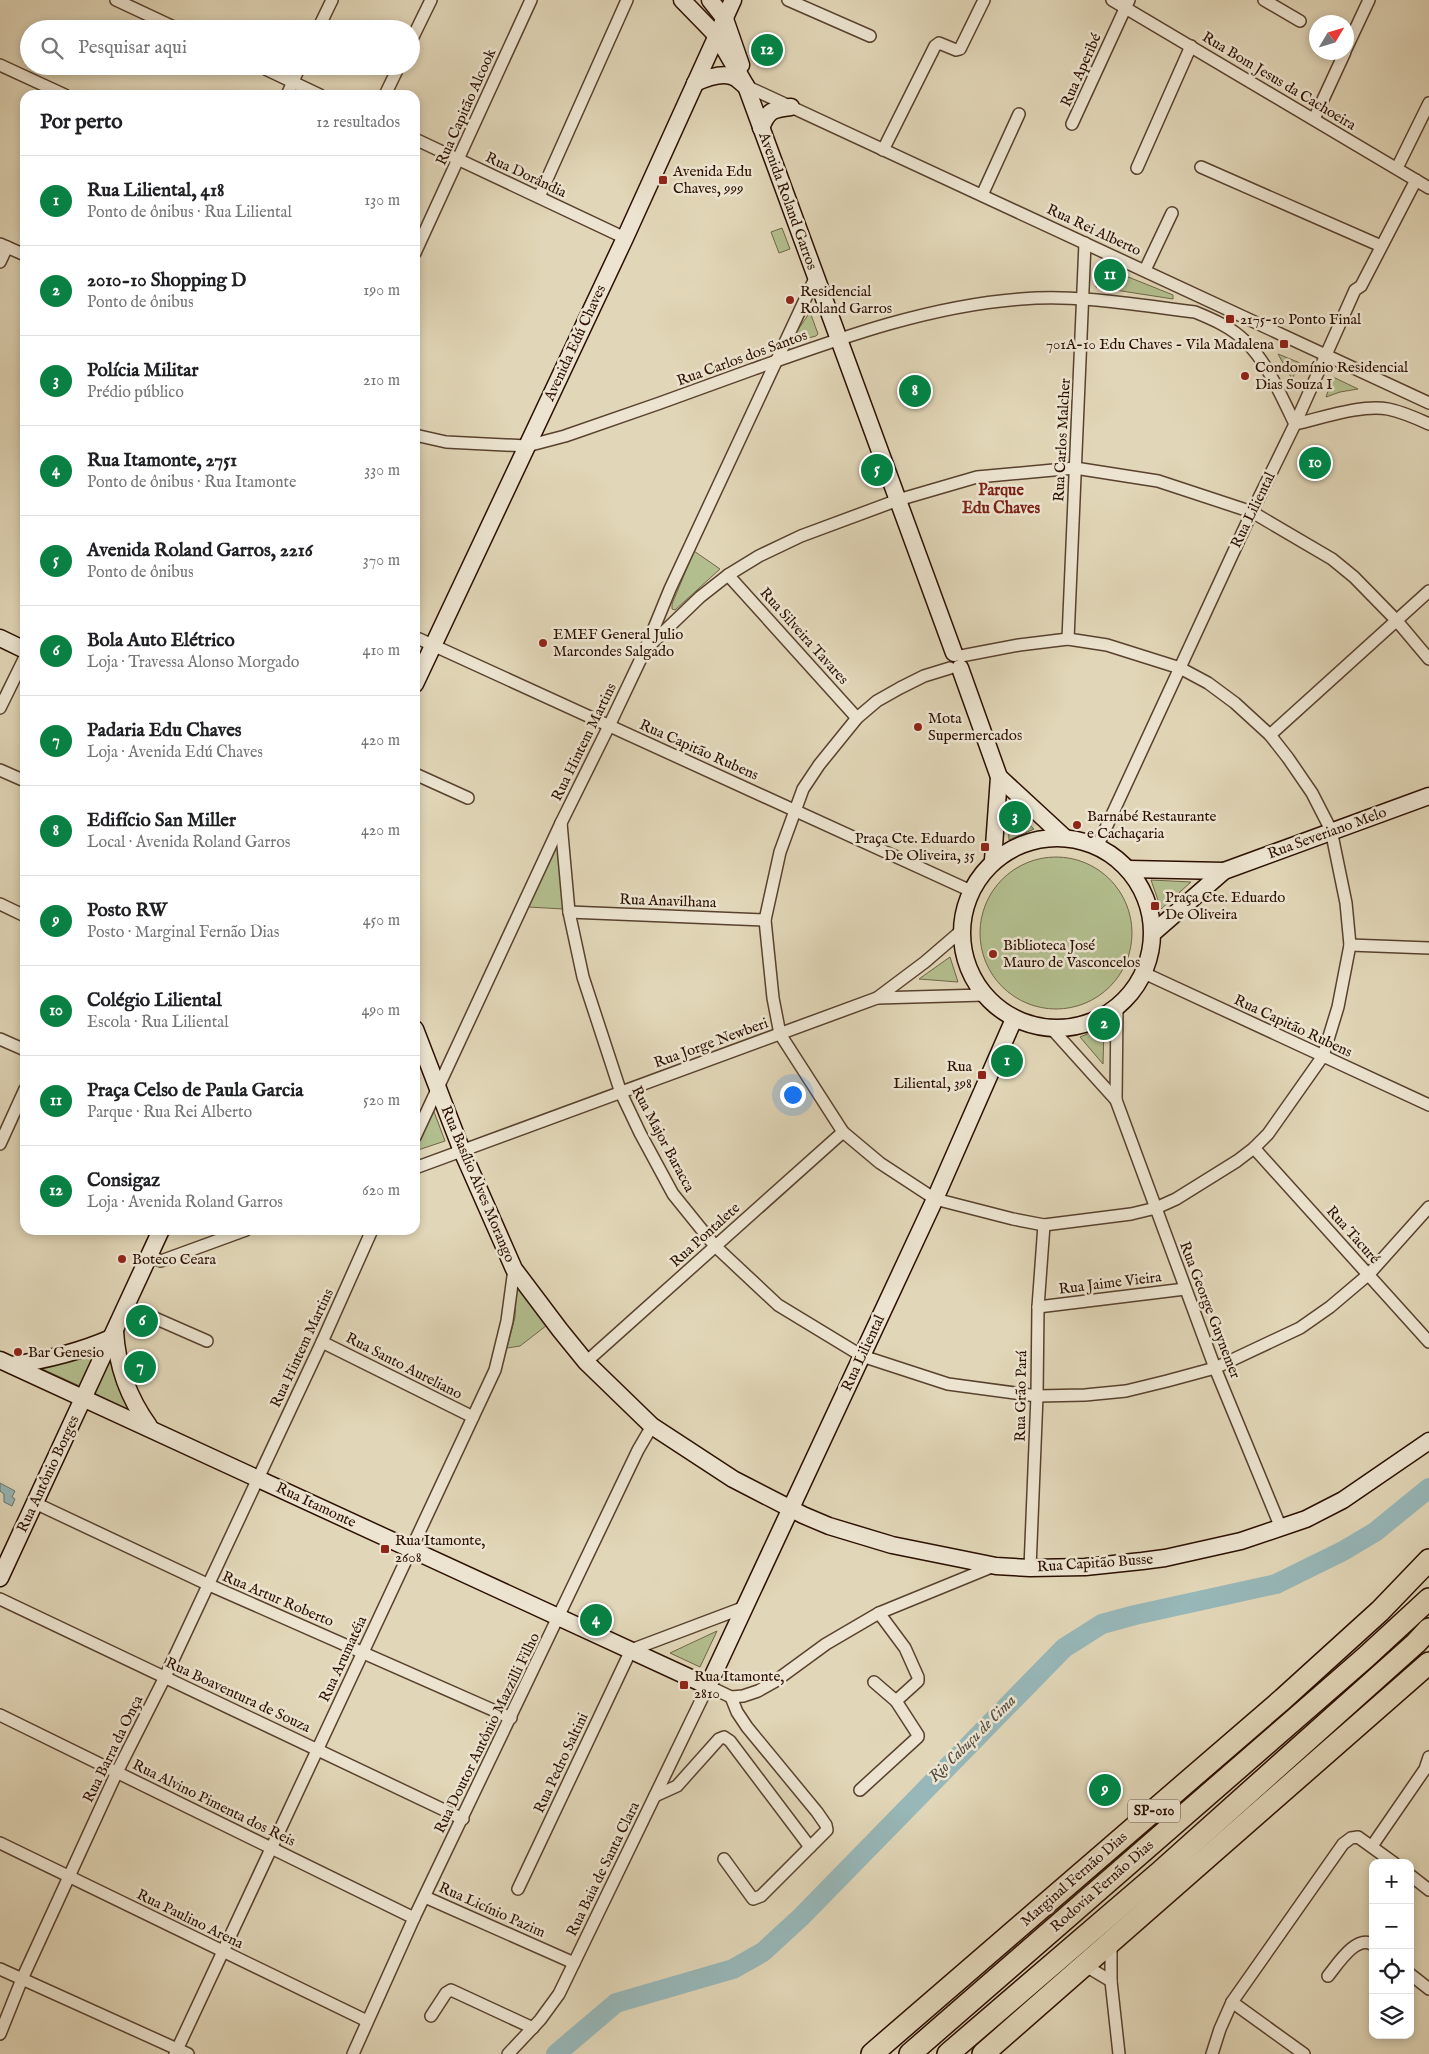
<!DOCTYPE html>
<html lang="pt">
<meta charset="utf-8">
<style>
:root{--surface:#fff;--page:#f2f2f2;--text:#202124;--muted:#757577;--line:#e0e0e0;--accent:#0b8043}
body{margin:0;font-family:"IM FELL English",serif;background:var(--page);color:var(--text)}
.controls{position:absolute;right:15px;bottom:15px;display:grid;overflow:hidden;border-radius:10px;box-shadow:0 2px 8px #0003}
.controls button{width:45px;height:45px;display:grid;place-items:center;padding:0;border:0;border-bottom:1px solid var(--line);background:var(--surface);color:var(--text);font:25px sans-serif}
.compass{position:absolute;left:1309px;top:15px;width:45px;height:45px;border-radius:50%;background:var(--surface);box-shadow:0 2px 8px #0003;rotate:52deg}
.you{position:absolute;left:792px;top:1094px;width:18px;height:18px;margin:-12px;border:4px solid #fff;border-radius:50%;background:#1a73e8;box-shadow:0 0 0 8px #1a73e833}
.badge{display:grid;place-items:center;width:32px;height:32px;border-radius:50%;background:var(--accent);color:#fff;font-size:16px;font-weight:700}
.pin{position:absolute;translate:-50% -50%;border:2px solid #fff;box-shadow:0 1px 5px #0006}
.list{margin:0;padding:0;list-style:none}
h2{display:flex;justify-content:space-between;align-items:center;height:65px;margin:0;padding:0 20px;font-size:21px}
h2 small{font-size:16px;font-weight:400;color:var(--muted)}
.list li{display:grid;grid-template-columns:32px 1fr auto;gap:15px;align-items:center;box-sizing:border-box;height:90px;padding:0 20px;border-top:1px solid var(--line)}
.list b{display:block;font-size:19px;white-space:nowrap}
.list p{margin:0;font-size:16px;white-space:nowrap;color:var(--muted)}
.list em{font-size:16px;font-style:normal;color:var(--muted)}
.icon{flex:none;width:28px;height:28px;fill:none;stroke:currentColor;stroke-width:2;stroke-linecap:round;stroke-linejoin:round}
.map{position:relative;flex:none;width:1429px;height:2054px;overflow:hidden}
.search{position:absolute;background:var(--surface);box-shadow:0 2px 8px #0003;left:20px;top:20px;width:400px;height:55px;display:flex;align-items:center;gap:12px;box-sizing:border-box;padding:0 18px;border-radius:28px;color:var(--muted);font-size:19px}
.panel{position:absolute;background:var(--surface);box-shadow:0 2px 8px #0003;left:20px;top:90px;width:400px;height:1145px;border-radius:15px}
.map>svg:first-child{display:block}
.green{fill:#b3be8e;stroke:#706647}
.water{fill:#97b7b8;stroke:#6c746e}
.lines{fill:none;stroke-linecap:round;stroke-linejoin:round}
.river{stroke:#97b7b8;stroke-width:20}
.street-casing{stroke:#59412e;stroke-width:14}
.secondary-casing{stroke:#2c0f00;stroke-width:19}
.highway-casing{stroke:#2c0f00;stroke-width:24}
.street{stroke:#ece4d0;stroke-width:11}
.secondary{stroke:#ece4d0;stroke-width:16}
.highway{stroke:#e1d6b7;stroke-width:21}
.poi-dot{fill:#8f2418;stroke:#ece4d0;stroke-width:2}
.labels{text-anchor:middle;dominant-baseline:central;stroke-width:5;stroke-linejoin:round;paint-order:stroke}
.shield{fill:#ece4d0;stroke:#664f3e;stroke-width:1}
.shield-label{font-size:14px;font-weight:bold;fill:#2c0f00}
.street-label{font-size:15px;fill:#2c0f00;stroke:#ece4d0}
.poi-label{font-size:15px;fill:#2c0f00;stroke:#ece4d0;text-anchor:start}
.neighbourhood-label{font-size:16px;font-weight:bold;fill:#7a1f14;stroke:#ece4d0}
.water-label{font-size:16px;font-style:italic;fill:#514a40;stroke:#ece4d0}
</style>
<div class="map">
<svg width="1429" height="2054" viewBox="0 0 1429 2054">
<rect width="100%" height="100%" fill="#e1d6b7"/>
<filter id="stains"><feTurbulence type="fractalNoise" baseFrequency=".004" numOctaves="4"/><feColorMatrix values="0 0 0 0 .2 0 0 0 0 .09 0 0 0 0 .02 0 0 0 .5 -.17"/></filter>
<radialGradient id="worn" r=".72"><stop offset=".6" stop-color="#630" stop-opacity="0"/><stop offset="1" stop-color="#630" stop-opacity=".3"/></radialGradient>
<g class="green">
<path d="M782,228L790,249L779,253L771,232Z"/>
<path d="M1096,264L1173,295V299L1096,287Z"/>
<path d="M810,312L818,334L816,336L797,341L794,340L793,337Z"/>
<path d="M1278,354L1300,363L1292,379Z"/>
<path d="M1333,377L1358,389L1340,392L1326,397Z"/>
<path d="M694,551L720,569L675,610L672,609V604Z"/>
<path d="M1007,804L1034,829L1009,840Z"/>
<path d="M557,845L564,909L528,907Z"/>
<circle cx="1056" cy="933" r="76"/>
<path d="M1151,880L1191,882L1161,909Z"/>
<path d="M950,957L958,982L919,979Z"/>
<path d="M1104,1027L1103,1064L1080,1037Z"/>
<path d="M433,1109L445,1141L415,1151V1147Z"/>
<path d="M517,1279L551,1322L520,1346L507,1348L515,1317Z"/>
<path d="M102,1346L82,1387L38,1367Z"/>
<path d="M109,1350L133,1412L90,1391Z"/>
<path d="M717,1631L700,1667L670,1653Z"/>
</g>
<path class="water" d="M0,1483L15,1491L12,1497L15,1499L12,1506L4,1502V1494L0,1491Z"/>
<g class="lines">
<path class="river" d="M556,2054L616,2003L733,1969L763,1952L801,1917L1064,1648L1102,1624L1135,1615L1276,1584L1343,1551L1375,1532L1429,1488"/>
<g class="street-casing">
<g id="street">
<path d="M116,0L178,29"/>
<path d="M788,0L870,36"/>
<path d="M1112,0L1429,188"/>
<path d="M1264,0L1300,21"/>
<path d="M318,29L332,0"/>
<path d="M411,41L431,0"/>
<path d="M1346,49L1369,0"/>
<path d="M0,65L65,95"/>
<path d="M259,66L320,95"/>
<path d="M746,86L1429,403"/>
<path d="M287,95L300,66"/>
<path d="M385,95L399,66"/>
<path d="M1314,119L1345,52"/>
<path d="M1072,124L1129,0"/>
<path d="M415,139L625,238"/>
<path d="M883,150L935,46L939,43L956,50L960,49L984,0"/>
<path d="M1201,167L1381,246"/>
<path d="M1137,168L1191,46"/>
<path d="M1397,168L1429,103"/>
<path d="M982,195L1019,114"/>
<path d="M539,197L627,0"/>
<path d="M0,244L25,255"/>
<path d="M415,253L531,0"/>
<path d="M0,262L7,247"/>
<path d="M1145,270L1172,213"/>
<path d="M1295,424C1322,418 1362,404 1388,409C1403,412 1416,418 1429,424"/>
<path d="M415,435L446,442L527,446L565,436C627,415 689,393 751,370C838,339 927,306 1021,299C1079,294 1137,305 1195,312C1212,319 1231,327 1245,341C1268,363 1281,396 1295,424"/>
<path d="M728,575L857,718"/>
<path d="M415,637L971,891"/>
<path d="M1068,639L1085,243"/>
<path d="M648,647L700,597L728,575L759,556L801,536L898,500L977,477L1075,468L1158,481L1252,512L1332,559L1354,577L1397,621L1429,659"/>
<path d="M950,668L924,676L900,688L877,701L857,718L819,765L803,789L780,852L765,920L773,998L780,1034L843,1132L880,1163L935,1199L1013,1219L1044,1225L1131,1214L1156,1208L1176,1199L1237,1161L1254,1148L1268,1134L1323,1056L1338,1007L1350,945L1346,903L1331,830L1312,793L1288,758L1270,735L1235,703L1208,683L1180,668L1107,645L1068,639L1019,645L961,656"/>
<path d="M0,708L25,657"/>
<path d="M1270,735L1429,591"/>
<path d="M0,770L25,781"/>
<path d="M415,774L468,798"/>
<path d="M561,823L569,912L583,977L621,1093L640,1133L673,1194L715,1246L778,1305L862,1356L948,1384L1037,1396L1085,1395L1126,1391L1167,1381L1215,1368L1300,1328L1330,1307L1369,1274L1429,1207"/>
<path d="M1098,845L1252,512L1295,424L1355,290L1361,286L1416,180"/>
<path d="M0,904L25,916"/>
<path d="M569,912L765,920"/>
<path d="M1350,945L1429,948"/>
<path d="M1144,973L1429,1105"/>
<path d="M877,998L984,995"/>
<path d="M1052,1029L1116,1100L1215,1368L1281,1528"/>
<path d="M0,1039L25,1050"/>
<path d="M1116,1100L1117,1008"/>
<path d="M415,1137L561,823L609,726L645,650L670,589L816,276"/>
<path d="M0,1144L25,1089"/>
<path d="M1254,1148L1429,1342"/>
<path d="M415,1168L877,998L925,962L961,931"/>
<path d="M149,1256L161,1261L246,1230"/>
<path d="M125,1305L207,1341"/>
<path d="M1038,1307L1185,1289"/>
<path d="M322,1342L473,1417"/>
<path d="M586,1362L843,1132"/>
<path d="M35,1503L207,1584L511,1718"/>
<path d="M1030,1568L1037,1396L1038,1307L1044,1225"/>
<path d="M0,1599L463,1819"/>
<path d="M879,1613L905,1648L918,1677V1681L896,1701"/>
<path d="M0,1715L414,1918"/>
<path d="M860,1790L918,1737V1735L896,1701L874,1682"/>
<path d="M655,1796L677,1786L719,1739L724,1737L730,1741L810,1847"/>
<path d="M0,1843L367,2021"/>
<path d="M1372,1846L1425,1769L1429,1757"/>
<path d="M724,1859L753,1899L761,1896L827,1830L826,1825L817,1812L747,1727L737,1712L731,1697"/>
<path d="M1410,1875L1429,1890"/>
<path d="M518,1889L631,1650L745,1607"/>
<path d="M425,1897L574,1963"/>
<path d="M1111,1941V1981L1119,2054"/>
<path d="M1084,1965L1111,1981"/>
<path d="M0,1969L188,2054"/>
<path d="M1410,1974L1429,1989"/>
<path d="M1328,1976C1337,1965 1357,1933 1373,1945"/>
<path d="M1232,2002L1304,2054"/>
<path d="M431,2016L446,1993L451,1990L533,2028"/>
<path d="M0,2034L22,1979L117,1772L165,1677L322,1342L372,1230"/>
<path d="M175,2054L495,1370L507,1321L514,1269"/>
<path d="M353,2054L414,1918L638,1450L652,1426"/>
<path d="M508,2054L540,2020L559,1994L708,1686L731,1697L743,1696L758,1691L774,1682L826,1644L879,1613L994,1566"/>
<path d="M1212,2054L1220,2029L1232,2002L1343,1844L1351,1838L1358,1837L1394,1863"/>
</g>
</g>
<g class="secondary-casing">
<g id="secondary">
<path d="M682,0L717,36L746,86L954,653"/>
<path d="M710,0L725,19L741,65"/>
<path d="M695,83C706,78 724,71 736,78C739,80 742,84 746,86"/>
<path d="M761,128C768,110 773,109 791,107"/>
<path d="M0,638L25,650"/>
<path d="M960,668L999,777L993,860"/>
<path d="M415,684L625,238L733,0"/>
<path d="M999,777L1064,837"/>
<circle cx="1057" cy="933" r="95"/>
<path d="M1129,869L1224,871"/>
<path d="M1153,933L1224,871L1429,796"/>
<path d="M415,1029L462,1151L514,1269L560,1330L586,1362L652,1426L733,1479L803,1515L829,1526L892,1545L996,1566L1030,1568L1085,1567L1142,1561L1165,1558L1241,1541L1306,1519L1343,1500L1429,1441"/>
<path d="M115,1331C117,1367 128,1397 149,1426"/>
<path d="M0,1360L708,1686L935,1199L1014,1019"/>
<path d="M12,1365C46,1360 79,1352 111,1338"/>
<path d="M0,1578L161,1230"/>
</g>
</g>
<g class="highway-casing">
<g id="highway">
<path d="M872,2054L1283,1699L1380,1611L1429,1560"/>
<path d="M910,2054L1366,1657L1429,1599"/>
<path d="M948,2054L1160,1872L1416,1643L1429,1629"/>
<path d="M983,2054L1429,1663"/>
</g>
</g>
<use href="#street" class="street"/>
<use href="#secondary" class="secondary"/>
<use href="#highway" class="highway"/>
</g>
<g class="poi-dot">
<rect x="658" y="175" width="10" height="10" rx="2.5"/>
<circle cx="790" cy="300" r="5"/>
<rect x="1225" y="314" width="10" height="10" rx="2.5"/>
<rect x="1279" y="339" width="10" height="10" rx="2.5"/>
<circle cx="1245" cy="376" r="5"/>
<circle cx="543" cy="643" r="5"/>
<circle cx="918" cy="727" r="5"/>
<circle cx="1077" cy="825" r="5"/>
<rect x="980" y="842" width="10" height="10" rx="2.5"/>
<rect x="1150" y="901" width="10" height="10" rx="2.5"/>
<circle cx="993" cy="954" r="5"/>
<rect x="977" y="1070" width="10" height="10" rx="2.5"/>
<circle cx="122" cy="1259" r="5"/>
<circle cx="18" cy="1352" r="5"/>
<rect x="380" y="1544" width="10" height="10" rx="2.5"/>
<rect x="679" y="1680" width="10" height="10" rx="2.5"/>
</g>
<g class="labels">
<rect class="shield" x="1128" y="1799.5" width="52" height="23" rx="4"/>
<g class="shield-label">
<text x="1154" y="1811">SP-010</text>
</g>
<g class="street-label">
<text transform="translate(1081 70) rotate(-66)">Rua Aperibé</text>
<text transform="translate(1279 81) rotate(31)">Rua Bom Jesus da Cachoeira</text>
<text transform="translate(466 107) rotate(-66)">Rua Capitão Alcook</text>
<text transform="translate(526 175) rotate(25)">Rua Dorândia</text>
<text transform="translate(788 201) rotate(70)">Avenida Roland Garros</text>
<text transform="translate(1094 230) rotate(25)">Rua Rei Alberto</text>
<text transform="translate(575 343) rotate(-65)">Avenida Edú Chaves</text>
<text transform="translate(742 358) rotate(-20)">Rua Carlos dos Santos</text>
<text transform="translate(1062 440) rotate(-87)">Rua Carlos Malcher</text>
<text transform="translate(1253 510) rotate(-64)">Rua Liliental</text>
<text transform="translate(804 636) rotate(48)">Rua Silveira Tavares</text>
<text transform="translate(584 742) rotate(-64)">Rua Hintem Martins</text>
<text transform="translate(699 750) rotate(24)">Rua Capitão Rubens</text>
<text transform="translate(1327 833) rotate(-20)">Rua Severiano Melo</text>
<text transform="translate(668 901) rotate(2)">Rua Anavilhana</text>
<text transform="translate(1293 1026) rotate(25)">Rua Capitão Rubens</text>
<text transform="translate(711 1043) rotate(-20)">Rua Jorge Newberi</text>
<text transform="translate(663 1139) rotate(62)">Rua Major Baracca</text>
<text transform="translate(478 1184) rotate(67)">Rua Basílio Alves Morango</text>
<text transform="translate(705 1235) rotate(-42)">Rua Pontalete</text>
<text transform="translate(1353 1235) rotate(48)">Rua Tacuré</text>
<text transform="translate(1110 1283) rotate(-7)">Rua Jaime Vieira</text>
<text transform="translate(1210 1310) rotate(69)">Rua George Guynemer</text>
<text transform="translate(302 1348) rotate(-65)">Rua Hintem Martins</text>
<text transform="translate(863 1353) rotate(-65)">Rua Liliental</text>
<text transform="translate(404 1366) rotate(27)">Rua Santo Aureliano</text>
<text transform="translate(1021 1396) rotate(-89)">Rua Grão Pará</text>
<text transform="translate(48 1474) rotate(-65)">Rua Antônio Borges</text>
<text transform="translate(316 1505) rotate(25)">Rua Itamonte</text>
<text transform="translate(1095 1563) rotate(-4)">Rua Capitão Busse</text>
<text transform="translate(278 1599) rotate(23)">Rua Artur Roberto</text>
<text transform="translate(343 1659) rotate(-65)">Rua Arumatéia</text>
<text transform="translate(238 1695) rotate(25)">Rua Boaventura de Souza</text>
<text transform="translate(487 1733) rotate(-64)">Rua Doutor Antônio Mazzilli Filho</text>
<text transform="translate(113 1749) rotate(-64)">Rua Barra da Onça</text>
<text transform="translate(561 1763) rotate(-65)">Rua Pedro Saltini</text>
<text transform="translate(214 1803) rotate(26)">Rua Alvino Pimenta dos Reis</text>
<text transform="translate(603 1869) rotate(-64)">Rua Baia de Santa Clara</text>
<text transform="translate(1074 1879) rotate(-41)">Marginal Fernão Dias</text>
<text transform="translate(1102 1886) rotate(-41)">Rodovia Fernão Dias</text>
<text transform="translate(492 1910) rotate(24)">Rua Licínio Pazim</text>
<text transform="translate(190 1919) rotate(26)">Rua Paulino Arena</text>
</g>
<g class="poi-label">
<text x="673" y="171">Avenida Edu<tspan x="673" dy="17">Chaves, 999</tspan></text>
<text x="800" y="291">Residencial<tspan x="800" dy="17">Roland Garros</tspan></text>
<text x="1240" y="319">2175-10 Ponto Final</text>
<text x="1274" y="344" text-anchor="end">701A-10 Edu Chaves - Vila Madalena</text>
<text x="1255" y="367">Condomínio Residencial<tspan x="1255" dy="17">Dias Souza I</tspan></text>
<text x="553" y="634">EMEF General Julio<tspan x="553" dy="17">Marcondes Salgado</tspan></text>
<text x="928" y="718">Mota<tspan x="928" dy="17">Supermercados</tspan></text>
<text x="1087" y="816">Barnabé Restaurante<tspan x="1087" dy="17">e Cachaçaria</tspan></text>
<text x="975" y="838" text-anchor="end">Praça Cte. Eduardo<tspan x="975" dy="17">De Oliveira, 35</tspan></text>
<text x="1165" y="897">Praça Cte. Eduardo<tspan x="1165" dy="17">De Oliveira</tspan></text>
<text x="1003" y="945">Biblioteca José<tspan x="1003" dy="17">Mauro de Vasconcelos</tspan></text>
<text x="972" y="1066" text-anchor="end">Rua<tspan x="972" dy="17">Liliental, 398</tspan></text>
<text x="132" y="1259">Boteco Ceara</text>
<text x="28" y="1352">Bar Genesio</text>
<text x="395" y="1540">Rua Itamonte,<tspan x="395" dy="17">2608</tspan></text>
<text x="694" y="1676">Rua Itamonte,<tspan x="694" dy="17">2810</tspan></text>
</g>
<g class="neighbourhood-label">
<text x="1001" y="491">Parque<tspan x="1001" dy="18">Edu Chaves</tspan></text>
</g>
<g class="water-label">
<text transform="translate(973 1739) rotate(-45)">Rio Cabuçu de Cima</text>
</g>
</g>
<rect width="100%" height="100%" filter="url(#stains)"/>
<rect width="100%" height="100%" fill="url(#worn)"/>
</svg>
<div class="controls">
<button>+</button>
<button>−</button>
<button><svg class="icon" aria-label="locate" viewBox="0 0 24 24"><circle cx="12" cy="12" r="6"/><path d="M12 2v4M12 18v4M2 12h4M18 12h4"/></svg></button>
<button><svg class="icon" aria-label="layers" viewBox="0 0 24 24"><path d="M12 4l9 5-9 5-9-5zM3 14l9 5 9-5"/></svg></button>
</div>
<svg class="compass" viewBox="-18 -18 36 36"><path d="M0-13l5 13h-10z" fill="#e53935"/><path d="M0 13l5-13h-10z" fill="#757577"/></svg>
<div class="you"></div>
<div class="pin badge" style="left:1007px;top:1061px">1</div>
<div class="pin badge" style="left:1104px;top:1024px">2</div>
<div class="pin badge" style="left:1015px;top:817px">3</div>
<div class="pin badge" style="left:596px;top:1620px">4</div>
<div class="pin badge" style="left:877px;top:470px">5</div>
<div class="pin badge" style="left:142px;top:1321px">6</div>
<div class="pin badge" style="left:140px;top:1367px">7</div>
<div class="pin badge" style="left:915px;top:391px">8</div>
<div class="pin badge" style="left:1105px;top:1790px">9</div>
<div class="pin badge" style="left:1315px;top:463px">10</div>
<div class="pin badge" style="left:1110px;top:275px">11</div>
<div class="pin badge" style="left:767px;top:50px">12</div>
<div class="search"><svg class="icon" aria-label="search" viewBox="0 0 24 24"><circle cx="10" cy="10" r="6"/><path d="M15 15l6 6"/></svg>Pesquisar aqui</div>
<section class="panel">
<h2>Por perto<small>12 resultados</small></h2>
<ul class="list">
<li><span class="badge">1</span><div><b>Rua Liliental, 418</b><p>Ponto de ônibus · Rua Liliental</p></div><em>130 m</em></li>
<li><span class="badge">2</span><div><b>2010-10 Shopping D</b><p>Ponto de ônibus</p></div><em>190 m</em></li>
<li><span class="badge">3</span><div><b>Polícia Militar</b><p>Prédio público</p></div><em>210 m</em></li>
<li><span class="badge">4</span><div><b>Rua Itamonte, 2751</b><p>Ponto de ônibus · Rua Itamonte</p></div><em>330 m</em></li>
<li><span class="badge">5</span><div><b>Avenida Roland Garros, 2216</b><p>Ponto de ônibus</p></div><em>370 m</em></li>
<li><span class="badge">6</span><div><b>Bola Auto Elétrico</b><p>Loja · Travessa Alonso Morgado</p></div><em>410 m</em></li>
<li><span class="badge">7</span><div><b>Padaria Edu Chaves</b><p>Loja · Avenida Edú Chaves</p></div><em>420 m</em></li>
<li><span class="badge">8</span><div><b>Edifício San Miller</b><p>Local · Avenida Roland Garros</p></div><em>420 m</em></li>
<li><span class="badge">9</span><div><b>Posto RW</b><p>Posto · Marginal Fernão Dias</p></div><em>450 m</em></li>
<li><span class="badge">10</span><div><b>Colégio Liliental</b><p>Escola · Rua Liliental</p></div><em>490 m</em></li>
<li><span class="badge">11</span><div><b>Praça Celso de Paula Garcia</b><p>Parque · Rua Rei Alberto</p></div><em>520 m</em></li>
<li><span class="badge">12</span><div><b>Consigaz</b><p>Loja · Avenida Roland Garros</p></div><em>620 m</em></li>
</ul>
</section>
</div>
